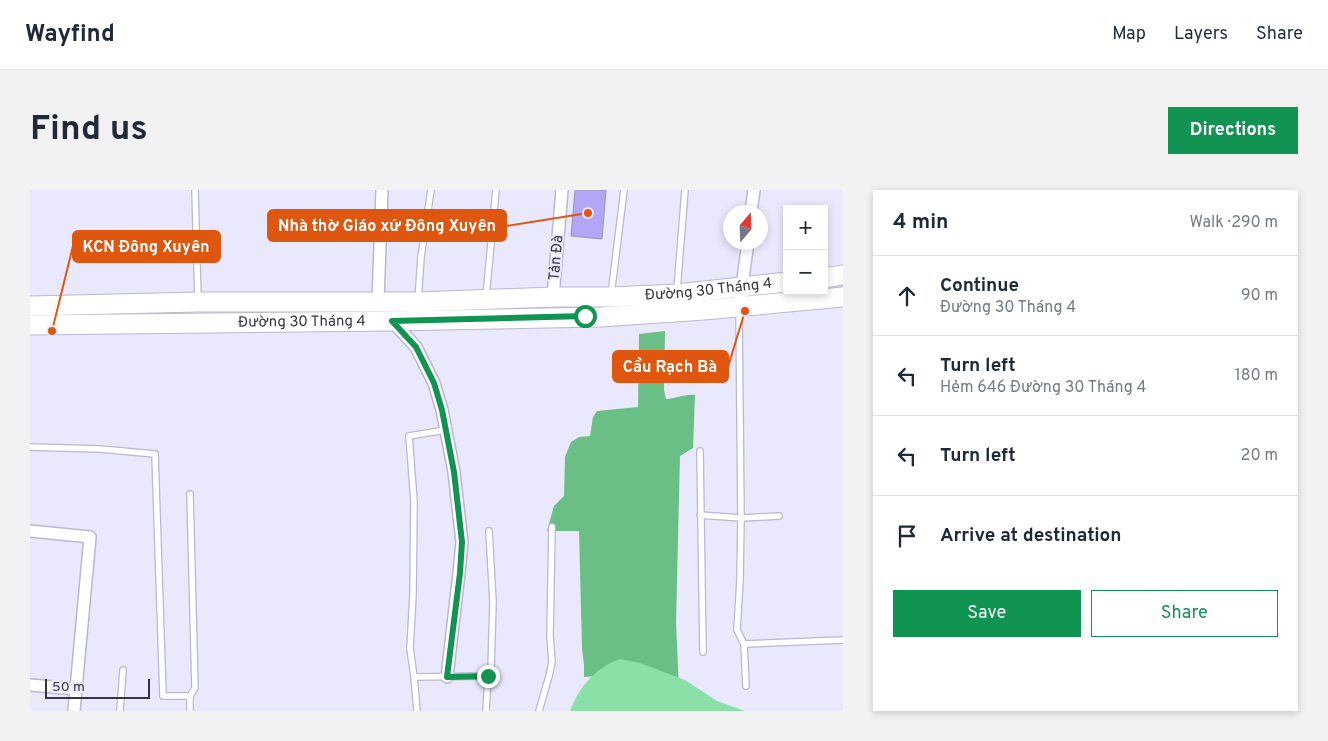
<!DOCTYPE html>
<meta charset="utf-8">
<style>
:root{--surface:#fff;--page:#f2f2f3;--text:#1f2937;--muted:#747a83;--line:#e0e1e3;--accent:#119351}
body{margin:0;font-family:Overpass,sans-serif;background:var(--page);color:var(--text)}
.controls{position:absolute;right:15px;top:15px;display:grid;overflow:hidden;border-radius:0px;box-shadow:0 2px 8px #0003}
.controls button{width:45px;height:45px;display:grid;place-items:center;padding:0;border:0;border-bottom:1px solid var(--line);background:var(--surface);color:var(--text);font:25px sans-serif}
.compass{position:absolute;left:693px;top:15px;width:45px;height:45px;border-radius:50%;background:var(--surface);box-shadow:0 2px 8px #0003;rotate:19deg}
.scale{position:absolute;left:15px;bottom:12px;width:105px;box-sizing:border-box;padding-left:5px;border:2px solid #36353f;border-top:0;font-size:14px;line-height:18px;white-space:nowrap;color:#36353f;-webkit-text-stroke:4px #eae8fd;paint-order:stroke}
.stop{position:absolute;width:15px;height:15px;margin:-11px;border:4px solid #119351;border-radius:50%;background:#fff}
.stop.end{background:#119351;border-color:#fff;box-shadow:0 1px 5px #0008}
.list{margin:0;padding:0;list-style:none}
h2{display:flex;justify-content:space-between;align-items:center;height:65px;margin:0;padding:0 20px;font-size:21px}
h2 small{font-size:16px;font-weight:400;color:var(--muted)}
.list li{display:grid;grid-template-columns:32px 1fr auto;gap:15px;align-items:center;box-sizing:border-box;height:80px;padding:0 20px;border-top:1px solid var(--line)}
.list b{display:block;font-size:19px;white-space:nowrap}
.list p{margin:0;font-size:16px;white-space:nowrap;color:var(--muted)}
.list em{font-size:16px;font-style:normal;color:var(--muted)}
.actions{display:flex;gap:10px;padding:15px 20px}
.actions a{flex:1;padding:11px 0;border:1px solid var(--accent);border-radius:0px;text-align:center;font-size:18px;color:var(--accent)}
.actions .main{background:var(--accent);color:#fff}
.icon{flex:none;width:28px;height:28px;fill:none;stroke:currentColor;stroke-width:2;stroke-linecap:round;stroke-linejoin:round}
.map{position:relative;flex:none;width:813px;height:521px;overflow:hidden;border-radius:0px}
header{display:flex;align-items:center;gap:30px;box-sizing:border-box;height:70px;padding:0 25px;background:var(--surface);border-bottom:1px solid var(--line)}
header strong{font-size:24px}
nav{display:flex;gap:28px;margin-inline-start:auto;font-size:18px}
.intro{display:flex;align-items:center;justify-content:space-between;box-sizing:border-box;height:120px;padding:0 30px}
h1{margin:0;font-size:35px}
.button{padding:12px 22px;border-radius:0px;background:var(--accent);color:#fff;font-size:18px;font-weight:700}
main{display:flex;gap:30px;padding:0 30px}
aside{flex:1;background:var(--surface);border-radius:0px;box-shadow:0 2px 8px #0003}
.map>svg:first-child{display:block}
.forest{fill:#69bf86}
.water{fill:#8ae0a6}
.building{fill:#b1a6f8;stroke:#9795ad}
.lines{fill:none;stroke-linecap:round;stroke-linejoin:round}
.service-casing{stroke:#bab7d0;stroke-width:8}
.minor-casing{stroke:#bab7d0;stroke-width:14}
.primary-casing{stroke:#bab7d0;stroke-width:21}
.service{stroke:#fff;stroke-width:5.5}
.minor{stroke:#fff;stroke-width:11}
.primary{stroke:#fff;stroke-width:19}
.route{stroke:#119351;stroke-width:6}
.labels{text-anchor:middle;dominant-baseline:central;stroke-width:4;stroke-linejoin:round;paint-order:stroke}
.street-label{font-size:15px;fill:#36353f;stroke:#eae8fd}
.leader{fill:none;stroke:#df570f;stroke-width:2}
.callout-dot{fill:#df570f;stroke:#eae8fd;stroke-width:2}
.callout{fill:#df570f;stroke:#df570f;stroke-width:2}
.callout-label{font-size:16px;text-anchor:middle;font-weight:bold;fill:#fff}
</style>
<header>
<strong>Wayfind</strong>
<nav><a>Map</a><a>Layers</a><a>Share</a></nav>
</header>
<div class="intro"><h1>Find us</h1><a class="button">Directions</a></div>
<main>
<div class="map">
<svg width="813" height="521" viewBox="0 0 813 521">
<rect width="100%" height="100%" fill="#eae8fd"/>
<path class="forest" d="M635,141L634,200L636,209C646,209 654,204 665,205L663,258L650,266L646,432L649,500L585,485L554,487V475L552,458L549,341H517L524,316L534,306L535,267L541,252L549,247L560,246L563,227L567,221L608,217L609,144Z"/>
<path class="water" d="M590,469L610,473L655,490L687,511L715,521H540C549,497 566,477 590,469Z"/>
<path class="building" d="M545,0H576L572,49L541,46Z"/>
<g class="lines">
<g class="service-casing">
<g id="service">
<path d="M165,0L168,110"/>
<path d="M647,100L655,0"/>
<path d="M581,105L594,0"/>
<path d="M456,107L466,0"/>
<path d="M388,110L391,67L401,0"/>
<path d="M709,119L711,328L710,390L707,440L714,454L716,496"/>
<path d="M0,257L70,259L125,264L133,506H160L165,498L160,304"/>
<path d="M670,261L673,462"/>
<path d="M670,325L711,328L749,326"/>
<path d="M714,454L813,450"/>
<path d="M384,487L458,486"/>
<path d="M160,506V521"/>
<path d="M90,521L93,480"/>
<path d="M387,521L384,487L380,458L383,405L384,311L379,246L416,240"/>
<path d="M456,521L458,486L461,479L463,412L459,341"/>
<path d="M509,521L519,486L522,472L520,446L522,337"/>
</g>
</g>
<g class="minor-casing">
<g id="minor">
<path d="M721,22L724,0"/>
<path d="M523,107L532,0"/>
<path d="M348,111L352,0"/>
<path d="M709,117L718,52"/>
<path d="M362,131L386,157L404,193L412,220L424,282L432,352L429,383L417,487"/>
<path d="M0,341L60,347L44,521"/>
<path d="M0,495L46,499"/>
</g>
</g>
<g class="primary-casing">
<g id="primary">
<path d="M794,88L813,85"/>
<path id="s1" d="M0,116L168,112H388L523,107H581L647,104L757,92"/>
<path id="s2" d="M0,135L362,131L571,127L674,120L813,107"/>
</g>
</g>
<use href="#service" class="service"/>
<use href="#minor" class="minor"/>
<use href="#primary" class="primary"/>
</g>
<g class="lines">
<path class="route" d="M458,486L417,487L430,383L432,352L424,282L412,220L404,193L386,157L362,131L555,126"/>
</g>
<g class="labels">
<g class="street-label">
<text transform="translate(527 68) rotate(-85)">Tản Đà</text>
<text stroke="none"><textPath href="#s1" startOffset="679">Đường 30 Tháng 4</textPath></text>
<text stroke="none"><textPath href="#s2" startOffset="272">Đường 30 Tháng 4</textPath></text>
</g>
</g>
<path class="leader" d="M558 23L476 36M22 141L43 56M715 121L698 177"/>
<g class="callout-dot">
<circle cx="558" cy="23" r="5"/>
<circle cx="22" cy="141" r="5"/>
<circle cx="715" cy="121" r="5"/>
</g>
<g class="callout">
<rect x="238" y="20" width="238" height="31" rx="5"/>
<rect x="43" y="41" width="147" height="31" rx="5"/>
<rect x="583" y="161" width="115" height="31" rx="5"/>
</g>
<g class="callout-label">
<text x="357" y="41">Nhà thờ Giáo xứ Đông Xuyên</text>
<text x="116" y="62">KCN Đông Xuyên</text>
<text x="640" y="182">Cầu Rạch Bà</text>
</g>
</svg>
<div class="controls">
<button>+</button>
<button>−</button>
</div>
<svg class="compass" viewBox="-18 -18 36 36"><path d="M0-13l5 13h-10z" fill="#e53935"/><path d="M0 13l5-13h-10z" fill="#747a83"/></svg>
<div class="scale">50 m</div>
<div class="stop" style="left:555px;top:126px"></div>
<div class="stop end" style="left:458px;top:486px"></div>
</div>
<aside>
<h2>4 min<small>Walk · 290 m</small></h2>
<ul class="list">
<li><svg class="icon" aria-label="ahead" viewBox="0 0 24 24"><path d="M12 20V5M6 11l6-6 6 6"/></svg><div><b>Continue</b><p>Đường 30 Tháng 4</p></div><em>90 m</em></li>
<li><svg class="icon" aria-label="left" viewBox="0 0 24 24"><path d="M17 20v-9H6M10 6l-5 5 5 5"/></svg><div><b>Turn left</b><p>Hẻm 646 Đường 30 Tháng 4</p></div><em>180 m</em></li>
<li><svg class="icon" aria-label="left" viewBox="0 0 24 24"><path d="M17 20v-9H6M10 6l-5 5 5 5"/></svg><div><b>Turn left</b></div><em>20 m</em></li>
<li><svg class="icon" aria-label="arrive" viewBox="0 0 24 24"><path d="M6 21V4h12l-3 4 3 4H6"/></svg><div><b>Arrive at destination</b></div></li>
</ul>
<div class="actions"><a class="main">Save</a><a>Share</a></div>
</aside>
</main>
